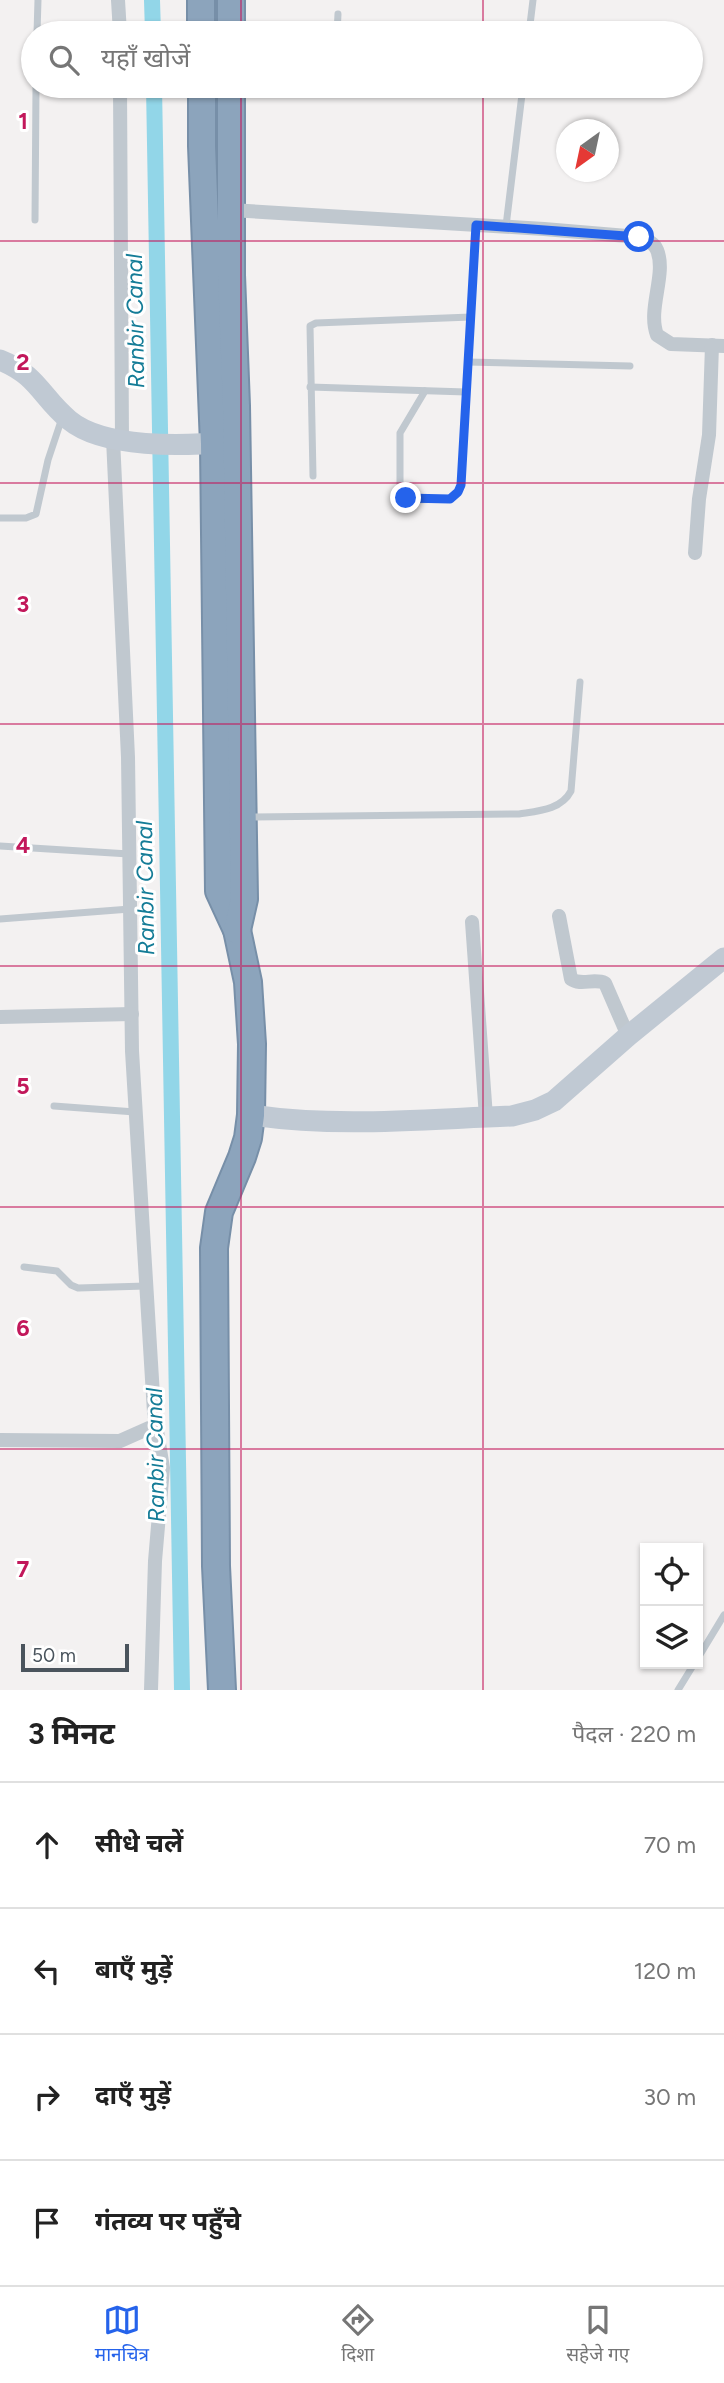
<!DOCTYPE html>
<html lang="hi">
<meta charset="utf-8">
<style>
:root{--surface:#fff;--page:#f2f2f2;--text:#222;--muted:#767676;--line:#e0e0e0;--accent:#2563eb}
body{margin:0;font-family:Figtree,"Noto Sans Devanagari",sans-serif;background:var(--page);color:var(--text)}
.controls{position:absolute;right:21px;bottom:21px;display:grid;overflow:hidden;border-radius:0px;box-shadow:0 2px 5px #0004}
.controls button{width:63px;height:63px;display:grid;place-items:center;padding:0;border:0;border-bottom:2px solid var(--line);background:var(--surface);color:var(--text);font:35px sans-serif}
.compass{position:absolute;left:556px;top:119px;width:63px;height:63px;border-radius:50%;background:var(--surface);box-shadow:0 2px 5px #0004;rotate:213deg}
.scale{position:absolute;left:21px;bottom:18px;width:108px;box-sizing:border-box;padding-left:7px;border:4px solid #4a545d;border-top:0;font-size:19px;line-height:24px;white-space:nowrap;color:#4a545d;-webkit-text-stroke:5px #fff;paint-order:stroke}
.stop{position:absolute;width:21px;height:21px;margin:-16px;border:5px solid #2563eb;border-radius:50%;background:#fff}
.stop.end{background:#2563eb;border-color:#fff;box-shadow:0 2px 7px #0008}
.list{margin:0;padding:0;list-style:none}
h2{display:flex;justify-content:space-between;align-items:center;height:91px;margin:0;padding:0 28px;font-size:30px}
h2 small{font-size:23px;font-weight:400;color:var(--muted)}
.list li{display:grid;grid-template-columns:46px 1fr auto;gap:21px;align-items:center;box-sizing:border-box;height:126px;padding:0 28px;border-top:2px solid var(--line)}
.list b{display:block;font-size:26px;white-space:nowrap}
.list em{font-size:23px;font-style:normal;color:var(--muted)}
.icon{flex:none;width:38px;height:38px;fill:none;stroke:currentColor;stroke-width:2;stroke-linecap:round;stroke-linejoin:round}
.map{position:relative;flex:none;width:724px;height:1690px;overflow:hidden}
.search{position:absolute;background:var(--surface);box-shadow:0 2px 5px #0004;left:21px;right:21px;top:21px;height:77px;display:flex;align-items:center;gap:18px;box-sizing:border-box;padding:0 24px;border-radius:38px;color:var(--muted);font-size:26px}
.sheet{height:595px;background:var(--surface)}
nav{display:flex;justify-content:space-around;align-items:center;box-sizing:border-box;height:98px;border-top:2px solid var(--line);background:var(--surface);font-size:19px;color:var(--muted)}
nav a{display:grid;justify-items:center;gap:4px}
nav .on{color:var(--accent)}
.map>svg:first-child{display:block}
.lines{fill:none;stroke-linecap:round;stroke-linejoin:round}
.canal{stroke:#92d6e8;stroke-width:16}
.highway-casing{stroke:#778fa8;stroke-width:30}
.lane{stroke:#c0c8cf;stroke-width:7}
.street{stroke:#c0c8cf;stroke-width:14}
.secondary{stroke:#c0c9d3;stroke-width:21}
.highway{stroke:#8ca4bc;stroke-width:26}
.route{stroke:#2563eb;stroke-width:9}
.grid{fill:none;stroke:#c2185b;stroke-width:2;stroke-opacity:0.55}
.labels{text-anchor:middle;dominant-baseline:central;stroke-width:6;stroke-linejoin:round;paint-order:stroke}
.water-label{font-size:23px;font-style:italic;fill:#147c97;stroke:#fff}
.grid-label{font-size:23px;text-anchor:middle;font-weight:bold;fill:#c2185b;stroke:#fff;stroke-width:6;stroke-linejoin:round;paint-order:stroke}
</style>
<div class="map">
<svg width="724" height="1690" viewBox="0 0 724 1690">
<rect width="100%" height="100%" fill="#f3f1f1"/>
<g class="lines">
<g class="canal">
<path d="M152,0L153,33"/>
<path d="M154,86L182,1690"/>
</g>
<g class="highway-casing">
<g id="highway">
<path d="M201,0V33"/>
<path d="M231,33V0"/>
<path d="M202,86V146L214,444L219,891L237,930L248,982L252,1044L251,1115L248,1138L242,1157L219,1212L214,1248L216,1566L222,1690"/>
<path d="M231,86V275L236,406L244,899L237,930"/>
</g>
</g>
<g class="lane">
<path d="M37,33L38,0"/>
<path d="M337,33L338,14"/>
<path d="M529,33L533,0"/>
<path d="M502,86L522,91"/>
<path d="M35,220L36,86"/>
<path d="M506,226L523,86"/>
<path d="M468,362L630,366"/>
<path d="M310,387L466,392"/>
<path d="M425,391L400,433V492L402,496L411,500L450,499L458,492L461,485L476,225"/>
<path d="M313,476L310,326L316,323L471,317"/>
<path d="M0,518H26L36,514L48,460L62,418"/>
<path d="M247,817L519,814C538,811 561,810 571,791L580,682"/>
<path d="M0,846L129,854"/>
<path d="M0,919L130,909"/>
<path d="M54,1106L135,1112"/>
<path d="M24,1267L57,1271L71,1285L78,1288L146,1286"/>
<path d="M698,1658L724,1615"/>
<path d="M678,1690L694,1664"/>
</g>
<g class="street">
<path d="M118,0L120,33"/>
<path d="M120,86L122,441"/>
<path d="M231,210L544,229L639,237C646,240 654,242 657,250C667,274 647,309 657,335L671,344L724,346"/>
<path d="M113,439L128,757L132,1051L154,1412L163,1468L155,1561L151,1690"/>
<path d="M695,553L699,499L709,435L712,345"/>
<path d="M559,916L571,979C581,986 594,978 605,983L628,1036"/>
<path d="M472,922L486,1117"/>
<path d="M0,1017L132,1014"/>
<path d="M0,1440L120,1441L156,1425"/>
</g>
<g class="secondary">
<path d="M0,360C38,375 41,397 69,420C104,449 184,446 228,442"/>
<path d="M251,1115C337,1128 426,1119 512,1116L535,1110L554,1101L628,1036L724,958"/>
</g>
<use href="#highway" class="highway"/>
</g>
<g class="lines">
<path class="route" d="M406,498L450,499L458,492L461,485L476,225L639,237"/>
</g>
<path class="grid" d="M241,0V33M483,0V33M241,86V1690M483,86V1690M0,241H724M0,483H724M0,724H724M0,966H724M0,1207H724M0,1449H724"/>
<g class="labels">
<g class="water-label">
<text transform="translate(135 321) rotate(-91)">Ranbir Canal</text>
<text transform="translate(145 888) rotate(-91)">Ranbir Canal</text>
<text transform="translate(155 1455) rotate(-91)">Ranbir Canal</text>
</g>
</g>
<g class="grid-label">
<text x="23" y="129">1</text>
<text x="23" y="370">2</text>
<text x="23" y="612">3</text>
<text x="23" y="853">4</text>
<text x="23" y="1094">5</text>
<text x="23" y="1336">6</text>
<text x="23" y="1577">7</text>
</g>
</svg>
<div class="controls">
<button><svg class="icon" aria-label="locate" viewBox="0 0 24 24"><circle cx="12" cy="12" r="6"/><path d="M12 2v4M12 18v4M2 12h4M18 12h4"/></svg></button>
<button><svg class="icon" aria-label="layers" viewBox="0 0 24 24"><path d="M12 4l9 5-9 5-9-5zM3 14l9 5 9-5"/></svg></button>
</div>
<svg class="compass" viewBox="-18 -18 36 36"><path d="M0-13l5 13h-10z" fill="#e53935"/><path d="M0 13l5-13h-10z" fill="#767676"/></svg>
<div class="scale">50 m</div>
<div class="stop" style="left:639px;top:237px"></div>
<div class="stop end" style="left:406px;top:498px"></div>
<div class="search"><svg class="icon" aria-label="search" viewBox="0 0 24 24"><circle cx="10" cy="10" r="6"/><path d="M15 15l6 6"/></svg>यहाँ खोजें</div>
</div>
<section class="sheet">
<h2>3 मिनट<small>पैदल · 220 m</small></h2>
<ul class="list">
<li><svg class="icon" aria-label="ahead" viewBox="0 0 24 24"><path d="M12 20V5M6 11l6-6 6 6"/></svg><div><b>सीधे चलें</b></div><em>70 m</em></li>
<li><svg class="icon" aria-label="left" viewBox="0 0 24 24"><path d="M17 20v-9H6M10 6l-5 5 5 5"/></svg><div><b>बाएँ मुड़ें</b></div><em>120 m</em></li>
<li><svg class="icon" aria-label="right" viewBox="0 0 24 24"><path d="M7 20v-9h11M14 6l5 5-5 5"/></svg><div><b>दाएँ मुड़ें</b></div><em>30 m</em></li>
<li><svg class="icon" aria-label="arrive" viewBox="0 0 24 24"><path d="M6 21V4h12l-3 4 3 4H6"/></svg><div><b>गंतव्य पर पहुँचे</b></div></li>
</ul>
</section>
<nav>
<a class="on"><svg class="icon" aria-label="map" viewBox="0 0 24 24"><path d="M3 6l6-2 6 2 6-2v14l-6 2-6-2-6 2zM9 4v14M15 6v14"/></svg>मानचित्र</a>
<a><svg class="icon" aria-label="directions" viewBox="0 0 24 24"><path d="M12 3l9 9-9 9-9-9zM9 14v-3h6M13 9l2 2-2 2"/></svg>दिशा</a>
<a><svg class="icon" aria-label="saved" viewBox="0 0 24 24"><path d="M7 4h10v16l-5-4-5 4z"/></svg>सहेजे गए</a>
</nav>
